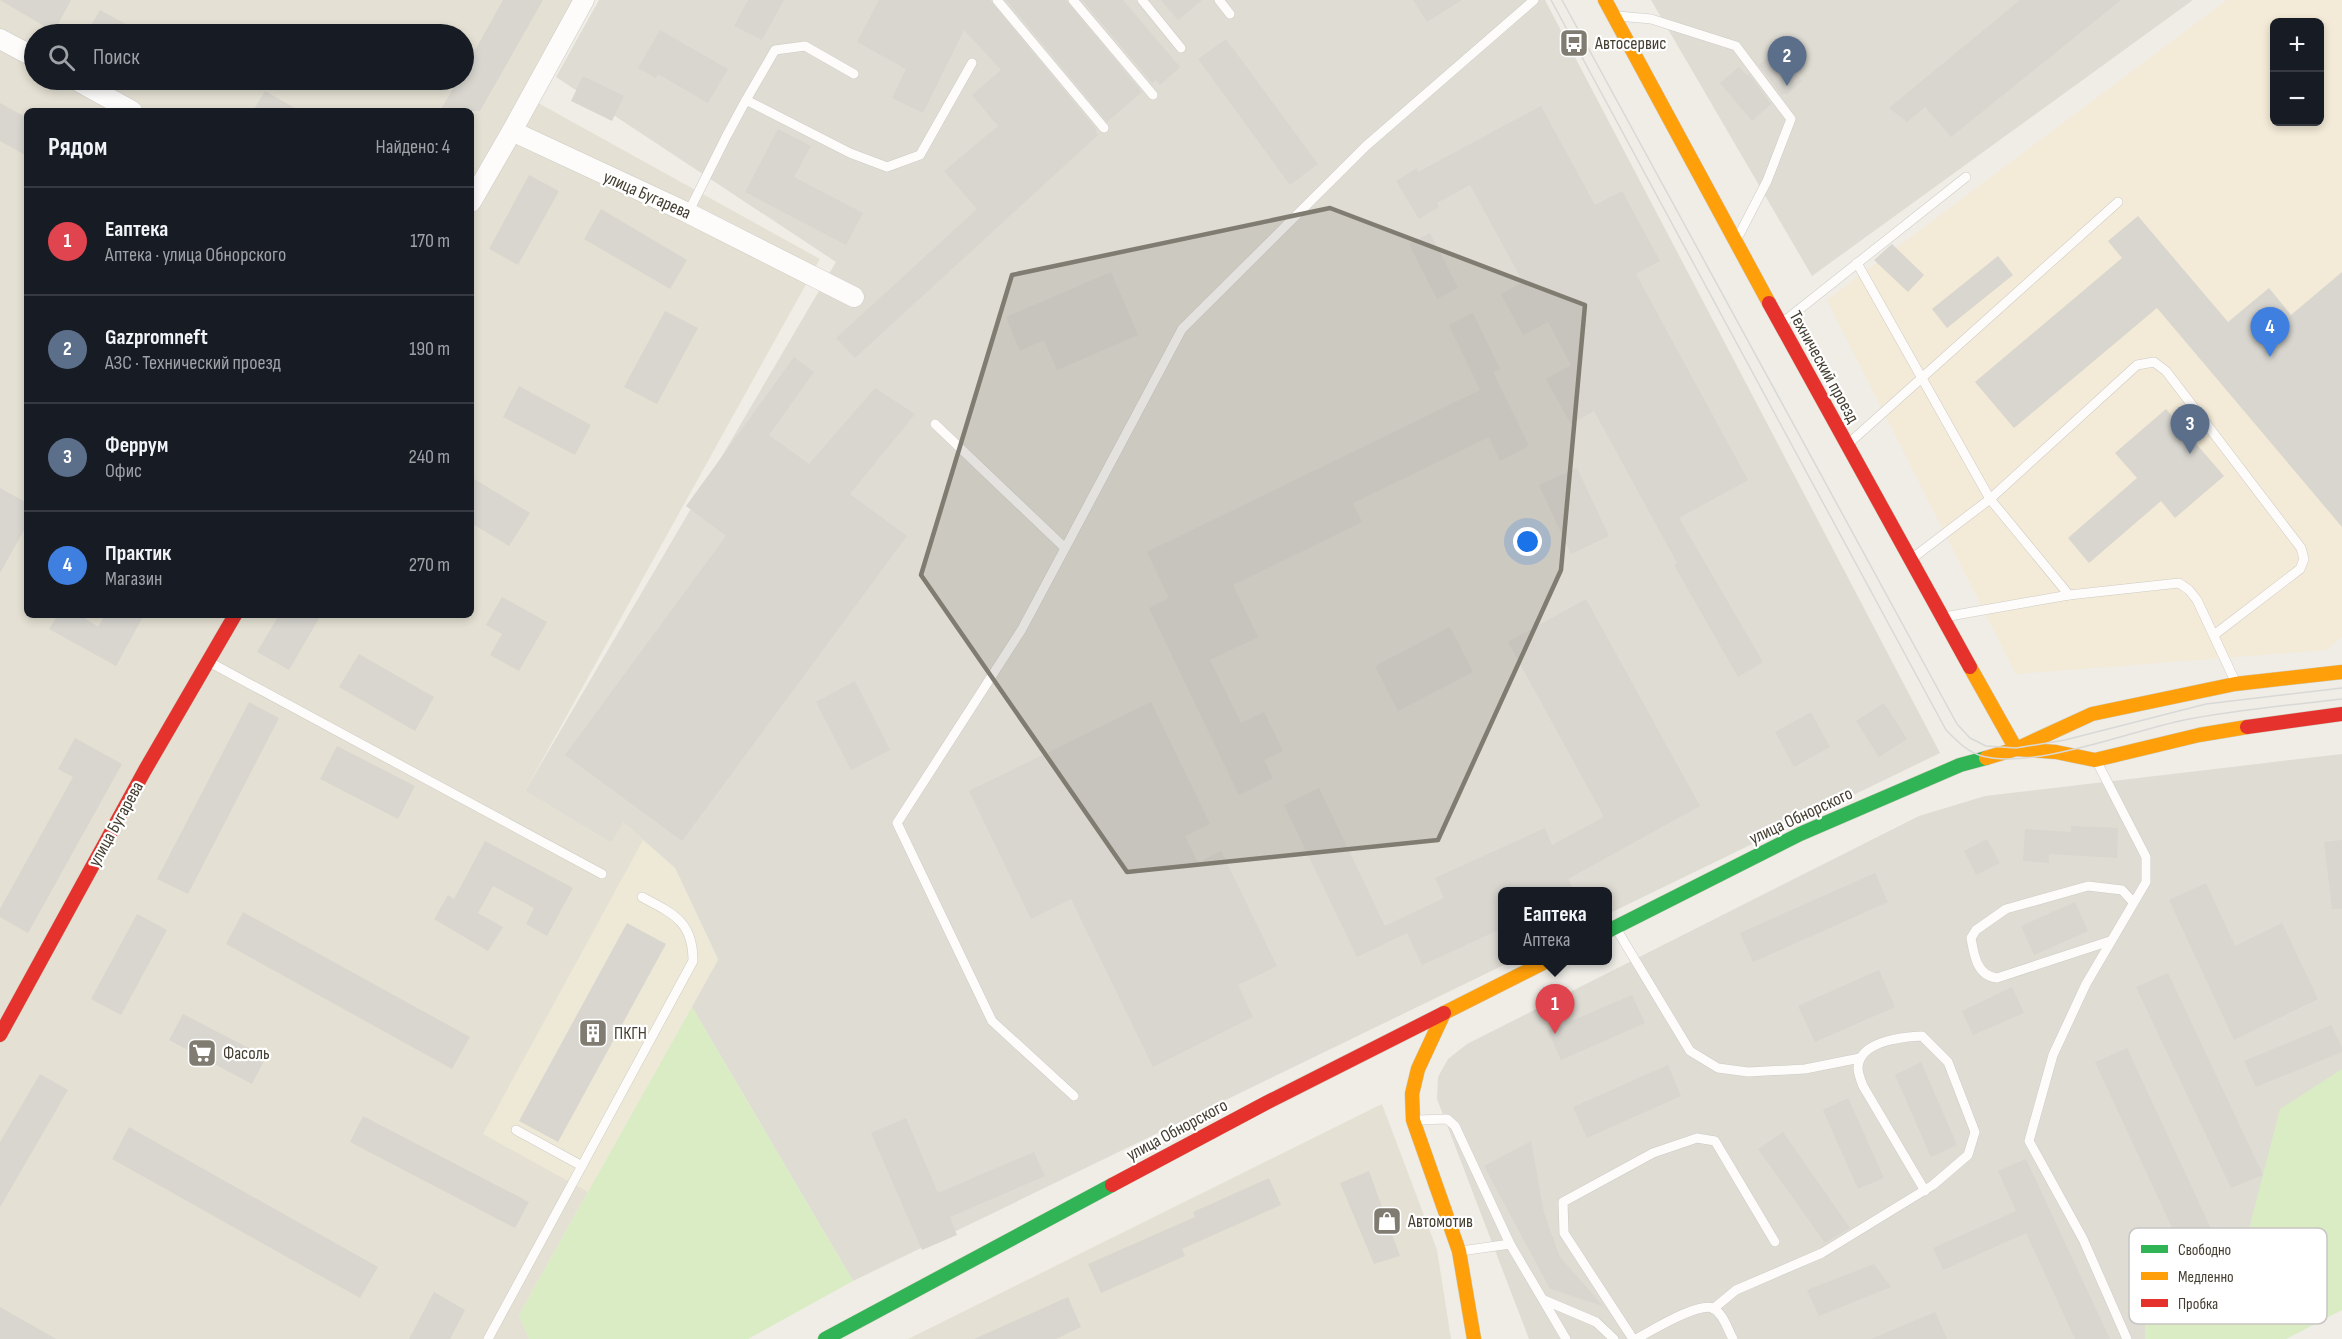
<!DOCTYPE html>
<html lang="ru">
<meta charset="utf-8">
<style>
:root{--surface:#171b24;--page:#242831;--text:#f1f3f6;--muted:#9ea1a6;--line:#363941;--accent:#807c71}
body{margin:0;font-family:"Sofia Sans Condensed",sans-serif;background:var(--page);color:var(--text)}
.controls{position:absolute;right:18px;top:18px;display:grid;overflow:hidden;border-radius:9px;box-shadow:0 3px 9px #0003}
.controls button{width:54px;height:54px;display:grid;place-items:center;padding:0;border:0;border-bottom:2px solid var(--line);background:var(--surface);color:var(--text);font:30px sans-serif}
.you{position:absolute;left:1528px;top:542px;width:21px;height:21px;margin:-15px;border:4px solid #fff;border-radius:50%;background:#1a73e8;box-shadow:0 0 0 9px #1a73e833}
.badge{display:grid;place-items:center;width:39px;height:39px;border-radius:50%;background:var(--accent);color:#fff;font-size:20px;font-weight:700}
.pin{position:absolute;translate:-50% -50px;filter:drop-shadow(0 2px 3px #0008)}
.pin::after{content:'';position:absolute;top:32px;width:21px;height:18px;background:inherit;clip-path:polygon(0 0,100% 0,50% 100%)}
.popup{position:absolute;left:1498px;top:887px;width:114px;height:78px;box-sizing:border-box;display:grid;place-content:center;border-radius:9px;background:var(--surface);filter:drop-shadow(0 2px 4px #0005);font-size:20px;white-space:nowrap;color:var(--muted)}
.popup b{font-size:22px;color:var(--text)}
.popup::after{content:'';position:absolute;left:50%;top:100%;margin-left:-12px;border:12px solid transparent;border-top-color:var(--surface)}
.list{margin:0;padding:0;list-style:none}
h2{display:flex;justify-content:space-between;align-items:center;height:78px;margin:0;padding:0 24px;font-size:26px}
h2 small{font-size:20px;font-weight:400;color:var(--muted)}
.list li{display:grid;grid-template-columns:39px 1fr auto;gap:18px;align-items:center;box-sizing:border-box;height:108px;padding:0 24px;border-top:2px solid var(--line)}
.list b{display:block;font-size:22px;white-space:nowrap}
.list p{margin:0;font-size:20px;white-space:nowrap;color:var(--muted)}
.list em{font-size:20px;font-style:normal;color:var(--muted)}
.icon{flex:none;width:33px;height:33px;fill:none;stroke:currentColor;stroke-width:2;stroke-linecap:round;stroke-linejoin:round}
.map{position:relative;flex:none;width:2342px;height:1339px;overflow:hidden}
.search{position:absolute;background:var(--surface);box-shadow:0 3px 9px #0003;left:24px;top:24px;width:450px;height:66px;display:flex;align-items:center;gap:15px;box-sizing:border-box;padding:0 21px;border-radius:33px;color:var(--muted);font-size:22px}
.panel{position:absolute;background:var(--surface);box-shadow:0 3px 9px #0003;left:24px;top:108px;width:450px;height:510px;border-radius:9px}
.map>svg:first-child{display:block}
.residential{fill:#e4e0d3;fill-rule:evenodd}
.commercial{fill:#f3ead7;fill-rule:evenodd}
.industrial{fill:#dfdcd4}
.education{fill:#eee9d7}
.green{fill:#d9ecc3}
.building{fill:#d8d6cf}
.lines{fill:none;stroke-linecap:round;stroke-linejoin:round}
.lane-casing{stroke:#cdcbc4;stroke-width:10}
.street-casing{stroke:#cdcbc4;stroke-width:21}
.fast-casing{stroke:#cfcbbc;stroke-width:15}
.slow-casing{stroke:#cfcbbc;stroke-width:15}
.jam-casing{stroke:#cfcbbc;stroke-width:15}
.lane{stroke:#fdfcfb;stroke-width:9}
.street{stroke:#fdfcfb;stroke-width:20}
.fast{stroke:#30b455;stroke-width:14}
.slow{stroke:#ff9f0a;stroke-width:14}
.jam{stroke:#e5322d;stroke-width:14}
.tram{stroke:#d8d8d7;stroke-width:1.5}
.marked{fill:#807c71;fill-opacity:0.2;stroke:#807c71;stroke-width:4.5;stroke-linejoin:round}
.labels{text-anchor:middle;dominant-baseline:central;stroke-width:4.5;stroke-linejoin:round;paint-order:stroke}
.poi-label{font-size:18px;fill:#453f32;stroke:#fff;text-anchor:start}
.street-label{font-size:18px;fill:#453f32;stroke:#fff}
.key{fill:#fff;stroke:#c7c5c2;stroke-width:1.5}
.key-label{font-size:16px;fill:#453f32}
</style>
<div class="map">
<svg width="2342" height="1339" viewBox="0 0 2342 1339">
<rect width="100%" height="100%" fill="#efede6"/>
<g class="residential">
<path d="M0,0H576L522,94L820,259L525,791L611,843L622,821L675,868L718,960L519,1315L529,1339H0ZM34,34H464V80H34ZM27,111H471V615H27Z"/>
<path d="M1382,1104L1437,1250L1451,1339H908Z"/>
</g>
<path class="commercial" d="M2227,0H2342V637L2326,650L2016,674L1827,300ZM2274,22H2320V122H2274Z"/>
<g class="industrial">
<path d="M599,0H1545L1940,753L1608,914V892H1502V960L1512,961L853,1281L692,1007L718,959L675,868L623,822L611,843L525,791L836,262L556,77Z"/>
<path d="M1651,0H2193L1812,276Z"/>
<path d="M2342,754V1282L2267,1339H1529L1437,1099L1438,1077L1448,1059L1467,1044L1919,816L1985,796Z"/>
</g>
<path class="education" d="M643,840L675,868L718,960L588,1192L483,1134Z"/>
<g class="green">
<path d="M692,1007L853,1281L748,1339H529L519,1315Z"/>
<path d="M2342,1069V1310L2286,1339H2145V1322L2243,1252L2280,1109Z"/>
</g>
<g class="building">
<path d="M0,0H71L54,32Z"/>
<path d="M503,0H543L480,111H440L458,80H464V70Z"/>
<path d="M748,0H784L762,40L734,26Z"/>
<path d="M879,0H990L1097,130L1095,132L1098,135L855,358L836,338L977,209L944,171L998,126L972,95L1001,70L964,30L923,113L892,98L906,69L857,42Z"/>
<path d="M1006,0H1066L1142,92L1107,122Z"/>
<path d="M1082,0H1123L1180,67L1160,85L1156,80L1152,83Z"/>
<path d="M1161,0H1202L1178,20Z"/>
<path d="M1413,0H1462L1427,22Z"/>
<path d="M2020,0H2121L1951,137L1925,107L1907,122L1889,108Z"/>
<path d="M100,10L144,34H86Z"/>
<path d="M660,30L728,69L708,103L658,74L656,78L638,68Z"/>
<path d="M1226,39L1318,164L1290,185L1198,59Z"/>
<path d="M1776,51L1802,81L1786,95L1784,93L1782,95L1759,65Z"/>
<path d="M1739,67L1747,76L1749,74L1771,104L1752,121L1720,83Z"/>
<path d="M583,76L624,96L612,121L571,101Z"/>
<path d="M265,91L300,111H253Z"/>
<path d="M0,103L27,118V156L0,141Z"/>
<path d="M1541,106L1595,205L1622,191L1660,261L1636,274L1748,480L1679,518L1763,662L1738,677L1674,565L1677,563L1594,411L1571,424L1546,379L1571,365L1548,322L1523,335L1501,294L1523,282L1470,185L1437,203L1439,207L1419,219L1396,181L1417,168L1418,172Z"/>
<path d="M778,129L811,146L794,177L863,213L846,245L745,192Z"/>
<path d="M529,175L559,191L518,265L489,249Z"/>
<path d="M601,209L687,260L670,289L584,239Z"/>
<path d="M2138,216L2228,322L2269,288L2291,315L2342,272V527L2157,308L2014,428L1975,382L2122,258L2108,241Z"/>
<path d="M1430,233L1458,288L1437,299L1409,244Z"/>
<path d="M1892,244L1924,275L1908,292L1874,260Z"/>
<path d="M1998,256L2013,275L1947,328L1932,309Z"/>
<path d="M1111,272L1138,335L1057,370L1044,340L1020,351L1006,317Z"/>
<path d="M665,311L698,328L657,404L624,387Z"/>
<path d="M1473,313L1500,369L1493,372L1529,446L1500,461L1489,437L1353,503L1362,522L1233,585L1258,637L1210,660L1241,723L1264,712L1283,751L1264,760L1273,778L1239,795L1149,608L1169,598L1147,552L1480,390L1449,325Z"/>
<path d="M794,357L814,372L769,435L809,464L875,388L915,414L850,494L907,536L682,841L565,755L726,536L686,506Z"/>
<path d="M519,386L591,425L575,455L503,417Z"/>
<path d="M2166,409L2224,476L2175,518L2161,501L2089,563L2068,538L2137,478L2115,453Z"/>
<path d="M1577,468L1609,536L1571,554L1539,485Z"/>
<path d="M471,477L530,513L509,546L471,523Z"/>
<path d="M0,488L27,503V525L0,573Z"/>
<path d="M502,597L547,622L519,671L490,655L502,634L486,625Z"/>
<path d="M1586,599L1700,806L1568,879L1574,891H1503V928L1422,965L1407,933L1357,957L1284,805L1319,788L1385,926L1444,898L1435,878L1545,828L1552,845L1604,817L1508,642Z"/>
<path d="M58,615H80L98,627L105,615H144L116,666L49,629Z"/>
<path d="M279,615H321L289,670L257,652Z"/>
<path d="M1450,627L1473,672L1398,711L1375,666Z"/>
<path d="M359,654L434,697L415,731L339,687Z"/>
<path d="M855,681L890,750L851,770L816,702Z"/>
<path d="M249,702L279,718L188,894L157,879Z"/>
<path d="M1151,702L1210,824L1185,836L1198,863L1221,851L1277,966L1238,985L1253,1017L1153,1067L1071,899L1031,919L969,791Z"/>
<path d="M1884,703L1907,739L1879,757L1856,721Z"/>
<path d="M1811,712L1830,747L1794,767L1775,732Z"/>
<path d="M75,738L122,764L28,933L0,917V909L73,777L58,769Z"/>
<path d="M337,746L415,786L398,819L320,779Z"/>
<path d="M2071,826L2118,828L2117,858L2049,854V863L2023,861L2025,829L2071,832Z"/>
<path d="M1987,839L2000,863L1976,875L1964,851Z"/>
<path d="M2342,840V909H2332L2324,842Z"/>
<path d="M485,841L573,888L547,936L526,924L534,908L493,886L478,913L503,927L488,951L434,919L448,895L454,899Z"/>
<path d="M1875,873L1888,902L1753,962L1740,933Z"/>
<path d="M2206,883L2235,946L2282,923L2318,999L2234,1040L2169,900Z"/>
<path d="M2075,902L2088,931L2034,955L2021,926Z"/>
<path d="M243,912L470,1037L452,1069L226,944Z"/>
<path d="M137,914L167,930L121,1015L91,999Z"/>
<path d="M627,923L666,944L558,1142L519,1121Z"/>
<path d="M1879,970L1895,1007L1815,1042L1798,1006Z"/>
<path d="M2168,973L2263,1175L2231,1188L2136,987Z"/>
<path d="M2012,987L2024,1013L1973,1035L1962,1011Z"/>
<path d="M1632,995L1645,1023L1561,1060L1548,1031Z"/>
<path d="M183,1014L266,1057L252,1084L169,1040Z"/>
<path d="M2331,1025L2342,1047V1052L2256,1087L2244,1061Z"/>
<path d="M2127,1048L2226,1261L2194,1275L2095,1062Z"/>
<path d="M1921,1062L1957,1145L1931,1157L1895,1075Z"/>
<path d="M1668,1065L1681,1096L1587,1138L1573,1107Z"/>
<path d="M40,1074L68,1090L0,1207V1142Z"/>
<path d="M1848,1098L1884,1178L1858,1189L1823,1110Z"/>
<path d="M363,1116L529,1202L515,1228L350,1142Z"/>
<path d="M906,1118L938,1193L1034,1152L1045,1176L950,1217L957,1235L922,1250L871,1133Z"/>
<path d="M129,1127L378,1267L360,1298L112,1159Z"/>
<path d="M1783,1132L1850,1228L1825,1243L1758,1149Z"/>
<path d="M1531,1141L1544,1213L1560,1257L1603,1306L1550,1289L1484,1166Z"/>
<path d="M2026,1159L2110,1339H2075L2026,1233L1943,1270L1933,1248L2016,1211L1998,1171Z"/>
<path d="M1369,1171L1400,1256L1374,1264L1340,1183Z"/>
<path d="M1269,1178L1281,1205L1182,1249L1185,1256L1101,1293L1088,1264L1195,1217L1193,1212Z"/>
<path d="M1874,1264L1891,1287L1819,1316L1807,1290Z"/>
<path d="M434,1292L465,1310L450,1339H409Z"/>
<path d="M1068,1297L1081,1327L1056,1339H974Z"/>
<path d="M0,1307L56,1339H0Z"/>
<path d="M1935,1312L1947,1339H1871Z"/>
</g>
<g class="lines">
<g class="lane-casing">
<g id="lane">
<path d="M997,0L1104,128"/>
<path d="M1073,0L1153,95"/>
<path d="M1142,0L1181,48"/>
<path d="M1219,0L1230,14"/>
<path d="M1618,16L1651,19L1736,46L1791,119L1767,181L1738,237"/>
<path d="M746,100L775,50L805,46L854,74"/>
<path d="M688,213L726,137L746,100L850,153L887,167L920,155L972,63"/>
<path d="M1857,263L1990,499L2137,365L2154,362L2166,371L2301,548L2304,559L2300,569L2214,635"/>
<path d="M1782,323L1966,177"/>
<path d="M935,424L1065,548"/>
<path d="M1848,444L2118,202"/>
<path d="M1914,557L1990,499L2069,595"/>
<path d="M1944,617L2069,595L2179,583L2189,590L2197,600L2235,681"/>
<path d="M211,663L602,874"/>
<path d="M2098,764L2146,857V882L2086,984L2053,1055L2029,1141L2083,1239L2127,1339"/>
<path d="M1617,930L1690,1051L1718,1068L1748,1072L1805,1069L1860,1058"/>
<path d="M2110,941L1997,978C1977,976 1974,955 1971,938L1976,930L2006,909L2088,886L2122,890L2133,902"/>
<path d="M1074,1096L992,1021L897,823L1022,629L1182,329L1366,146L1534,0"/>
<path d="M1418,1120L1447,1119L1455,1126L1510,1244"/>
<path d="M516,1130L582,1166"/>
<path d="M1461,1251L1510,1244L1566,1339"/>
<path d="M1544,1300L1596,1322L1614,1339"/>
<path d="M1713,1309L1736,1290L1822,1253L1933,1185L1968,1155L1975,1132L1948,1062L1922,1036C1903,1037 1859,1041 1858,1068C1858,1073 1861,1081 1863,1086L1925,1191"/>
<path d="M488,1339L693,961C693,922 674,914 642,897"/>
<path d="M1633,1339L1564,1233L1563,1202L1653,1153L1697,1138L1715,1141L1775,1242"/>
<path d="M1636,1339C1651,1331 1697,1302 1713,1308C1723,1313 1728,1330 1733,1339"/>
</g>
</g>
<g class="street-casing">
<g id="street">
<path d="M0,39L34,57"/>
<path d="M76,80L132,111"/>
<path d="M512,131L584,0"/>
<path d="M471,202L512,131L688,213L854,297"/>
</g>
</g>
<g class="fast-casing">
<g id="fast">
<path d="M1608,931L1800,834L1960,765L1986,758"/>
<path d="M825,1339L1112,1185"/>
</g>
</g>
<g class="slow-casing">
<g id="slow">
<path d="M1605,0L1769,303"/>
<path d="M1970,667L2016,749"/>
<path d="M2016,749L2056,752L2095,760L2199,735L2247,727"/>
<path d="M1986,758L2016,749L2092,714L2235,684L2342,672"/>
<path d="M1474,1339L1459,1251L1413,1120L1412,1094L1418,1069L1444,1013L1549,960"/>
</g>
</g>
<g class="jam-casing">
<g id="jam">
<path d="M1769,303L1970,667"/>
<path d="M2247,727L2342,714"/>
<path d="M0,1035L145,770L235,615"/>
<path d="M1112,1185L1266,1103L1444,1013"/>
</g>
</g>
<use href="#lane" class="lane"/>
<use href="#street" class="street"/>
<use href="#fast" class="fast"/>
<use href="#slow" class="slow"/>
<use href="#jam" class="jam"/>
<g class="tram">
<path d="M1551,0L1946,730C1957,741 1967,752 1982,756C2033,770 2131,731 2184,720C2236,710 2289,705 2342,699"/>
<path d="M1562,0L1957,724L1970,738L1986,746L2016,748L2065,740L2206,704L2342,688"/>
</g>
</g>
<path class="marked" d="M1330,208L1585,305L1561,570L1438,840L1127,872L921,575L1012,275Z"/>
<defs>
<g id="bus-square" transform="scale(1.5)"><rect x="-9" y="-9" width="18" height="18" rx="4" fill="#807c71" stroke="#fff"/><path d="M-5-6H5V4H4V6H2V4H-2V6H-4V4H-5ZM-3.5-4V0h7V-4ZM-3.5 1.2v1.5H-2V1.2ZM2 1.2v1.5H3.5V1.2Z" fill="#fff"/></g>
<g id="building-square" transform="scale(1.5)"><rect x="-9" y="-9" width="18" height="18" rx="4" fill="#807c71" stroke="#fff"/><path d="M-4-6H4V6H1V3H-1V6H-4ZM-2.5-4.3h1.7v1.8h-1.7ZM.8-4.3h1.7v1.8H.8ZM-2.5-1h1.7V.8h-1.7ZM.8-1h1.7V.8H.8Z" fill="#fff"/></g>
<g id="supermarket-square" transform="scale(1.5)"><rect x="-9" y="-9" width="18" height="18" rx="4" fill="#807c71" stroke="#fff"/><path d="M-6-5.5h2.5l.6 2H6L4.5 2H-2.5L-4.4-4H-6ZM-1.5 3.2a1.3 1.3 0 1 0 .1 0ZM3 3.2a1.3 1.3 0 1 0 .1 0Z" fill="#fff"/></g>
<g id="shop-square" transform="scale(1.5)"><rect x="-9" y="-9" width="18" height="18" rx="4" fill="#807c71" stroke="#fff"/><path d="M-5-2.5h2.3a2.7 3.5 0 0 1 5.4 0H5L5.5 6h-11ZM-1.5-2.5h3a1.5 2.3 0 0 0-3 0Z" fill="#fff"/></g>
</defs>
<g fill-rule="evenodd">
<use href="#bus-square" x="1574" y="43"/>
<use href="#building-square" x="593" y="1033"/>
<use href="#supermarket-square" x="202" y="1053"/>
<use href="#shop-square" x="1387" y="1221"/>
</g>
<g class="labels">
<g class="poi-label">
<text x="1595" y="43">Автосервис</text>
<text x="614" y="1033">ПКГН</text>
<text x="223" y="1053">Фасоль</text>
<text x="1408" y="1221">Автомотив</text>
</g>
<g class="street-label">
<text transform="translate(647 195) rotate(24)">улица Бугарева</text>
<text transform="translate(1824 367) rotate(61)">Технический проезд</text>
<text transform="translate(1801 816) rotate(-25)">улица Обнорского</text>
<text transform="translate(116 824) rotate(-61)">улица Бугарева</text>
<text transform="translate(1177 1130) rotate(-28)">улица Обнорского</text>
</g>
</g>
<rect x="2129" y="1228" width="198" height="96" rx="9" class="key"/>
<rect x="2141" y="1245" width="27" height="8" fill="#30b455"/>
<rect x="2141" y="1272" width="27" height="8" fill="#ff9f0a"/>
<rect x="2141" y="1299" width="27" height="8" fill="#e5322d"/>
<g class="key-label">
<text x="2178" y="1255">Свободно</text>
<text x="2178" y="1282">Медленно</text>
<text x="2178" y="1309">Пробка</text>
</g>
</svg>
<div class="controls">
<button>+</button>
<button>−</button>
</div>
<div class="you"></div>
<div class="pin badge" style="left:1555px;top:1034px;background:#e0444e">1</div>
<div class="popup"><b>Еаптека</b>Аптека</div>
<div class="pin badge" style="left:1787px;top:86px;background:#5c6f8a">2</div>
<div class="pin badge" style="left:2190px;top:454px;background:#5c6f8a">3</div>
<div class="pin badge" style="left:2270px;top:357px;background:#3f7fe0">4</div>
<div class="search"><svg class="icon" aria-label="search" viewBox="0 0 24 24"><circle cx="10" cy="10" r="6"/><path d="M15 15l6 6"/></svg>Поиск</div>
<section class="panel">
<h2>Рядом<small>Найдено: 4</small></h2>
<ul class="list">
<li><span class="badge" style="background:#e0444e">1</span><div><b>Еаптека</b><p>Аптека · улица Обнорского</p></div><em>170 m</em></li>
<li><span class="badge" style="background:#5c6f8a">2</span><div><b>Gazpromneft</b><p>АЗС · Технический проезд</p></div><em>190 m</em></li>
<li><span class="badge" style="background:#5c6f8a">3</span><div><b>Феррум</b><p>Офис</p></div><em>240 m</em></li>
<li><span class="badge" style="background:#3f7fe0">4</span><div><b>Практик</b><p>Магазин</p></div><em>270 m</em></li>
</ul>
</section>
</div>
